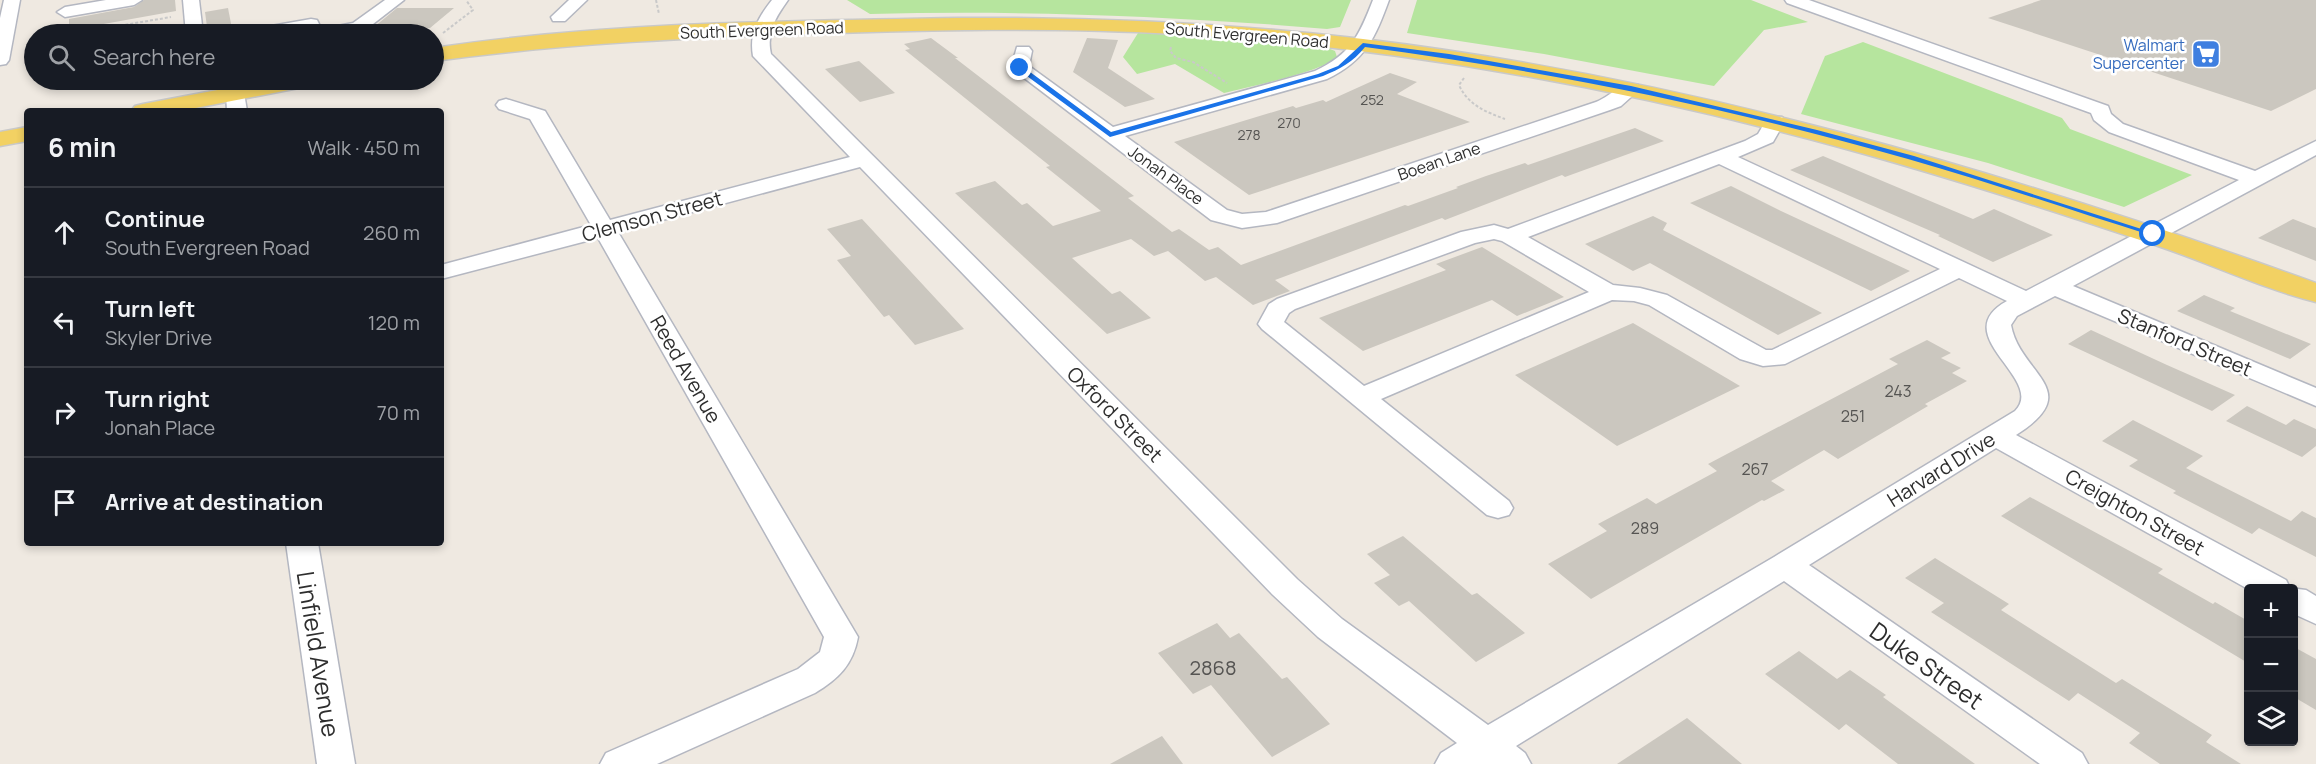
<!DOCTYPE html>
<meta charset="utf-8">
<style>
:root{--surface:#171b24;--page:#242831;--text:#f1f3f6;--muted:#9ea1a6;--line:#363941}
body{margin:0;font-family:Manrope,sans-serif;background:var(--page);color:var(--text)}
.controls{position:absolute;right:18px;bottom:18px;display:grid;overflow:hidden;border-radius:6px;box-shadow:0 3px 9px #0003}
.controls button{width:54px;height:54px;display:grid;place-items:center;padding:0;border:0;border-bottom:2px solid var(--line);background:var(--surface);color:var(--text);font:30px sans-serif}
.stop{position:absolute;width:18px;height:18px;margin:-14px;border:4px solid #1a73e8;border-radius:50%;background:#fff}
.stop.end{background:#1a73e8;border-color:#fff;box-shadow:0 2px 6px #0008}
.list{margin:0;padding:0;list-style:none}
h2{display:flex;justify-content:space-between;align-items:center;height:78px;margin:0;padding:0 24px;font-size:26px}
h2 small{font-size:20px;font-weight:400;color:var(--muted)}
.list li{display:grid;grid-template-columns:39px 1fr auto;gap:18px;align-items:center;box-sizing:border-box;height:90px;padding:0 24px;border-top:2px solid var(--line)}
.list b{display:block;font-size:22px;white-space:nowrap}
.list p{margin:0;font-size:20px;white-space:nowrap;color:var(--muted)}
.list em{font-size:20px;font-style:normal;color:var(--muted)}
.icon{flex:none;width:33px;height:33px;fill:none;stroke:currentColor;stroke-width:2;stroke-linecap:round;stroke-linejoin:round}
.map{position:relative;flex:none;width:2316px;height:764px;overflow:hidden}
.search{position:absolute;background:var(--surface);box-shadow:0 3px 9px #0003;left:24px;top:24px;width:420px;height:66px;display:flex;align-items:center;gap:15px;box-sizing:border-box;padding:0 21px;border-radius:33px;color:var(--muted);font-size:22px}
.panel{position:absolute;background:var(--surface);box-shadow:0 3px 9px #0003;left:24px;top:108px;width:420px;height:438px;border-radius:6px}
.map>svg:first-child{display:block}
.green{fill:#b6e59e}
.building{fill:#cbc7bf}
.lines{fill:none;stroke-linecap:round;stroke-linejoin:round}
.minor-casing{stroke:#b4b7c1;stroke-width:3}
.major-casing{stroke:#c9c9c9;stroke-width:3}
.path{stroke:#c9c9c9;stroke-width:2;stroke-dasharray:3 2;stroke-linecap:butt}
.minor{fill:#fff;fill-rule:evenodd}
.major{fill:#f2d163;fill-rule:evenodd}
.route{fill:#1a73e8}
.labels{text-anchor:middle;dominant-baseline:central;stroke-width:5;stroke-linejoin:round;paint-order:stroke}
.far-number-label{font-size:14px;fill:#555452}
.far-street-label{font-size:16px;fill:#2e2e2e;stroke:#fff}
.far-shop-label{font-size:16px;fill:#366cbe;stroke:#fff;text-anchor:end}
.number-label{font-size:16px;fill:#555452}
.street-label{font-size:20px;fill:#2e2e2e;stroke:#fff}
.near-number-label{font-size:20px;fill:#555452}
.near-street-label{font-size:24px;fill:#2e2e2e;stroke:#fff}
</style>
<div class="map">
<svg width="2316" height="764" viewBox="0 0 2316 764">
<rect width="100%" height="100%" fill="#efe9e1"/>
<g class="green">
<path d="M847,0H1351L1340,27L1327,29C1175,16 1023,10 870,14Z"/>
<path d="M1417,0H1751L1808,22L1764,30L1714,86L1544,54L1407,33Z"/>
<path d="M1138,33L1223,37L1325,47L1335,51L1337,57C1320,73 1250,86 1224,93L1175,64L1137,74L1123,57Z"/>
<path d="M1863,42L2062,118L2070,129L2192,175L2124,207L1988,163L1801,114L1825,56Z"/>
</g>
<g class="building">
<path d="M144,0H175L176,11L87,27V24L69,27V19L134,7Z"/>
<path d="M2041,0H2316V89L2271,111L1988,18Z"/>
<path d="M228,8L233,34H208L205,12Z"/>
<path d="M397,8H454L430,28L421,29L418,31L368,32Z"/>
<path d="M931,38L958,58H955L1134,196L1128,198L1172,232L1179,229L1209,250L1218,247L1241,265L1405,205L1408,206L1458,188L1456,187L1486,176L1525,163L1528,165L1635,128L1664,141L1565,177L1562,175L1445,220L1442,218L1275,280L1290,291L1253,305L1216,277L1205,281L1168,251L1154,256L1131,239L1072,258L1112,294L1120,291L1151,318L1107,334L955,193L995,181L1022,205L1027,203L1053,226L1101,211L1046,167L1050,166L905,50L910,49L904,44Z"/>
<path d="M1087,38L1118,40L1108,68L1155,99L1125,107L1073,72Z"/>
<path d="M859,61L895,93L860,102L825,69Z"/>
<path d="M1390,73L1417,82L1397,94L1470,122L1249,195L1174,142L1293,106L1296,108L1323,100L1326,102Z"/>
<path d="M1823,156L1973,219L1994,209L2053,235L1993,262L1938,236L1940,235L1790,170Z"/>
<path d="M1731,186L1781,211L1910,271L1871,291L1690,203Z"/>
<path d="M1653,216L1667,223L1663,230L1822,313L1778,335L1650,263L1633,271L1585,244Z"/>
<path d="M862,219L937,300L964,329L915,345L889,315L884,317L837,260L851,256L827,229Z"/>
<path d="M2293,219L2316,228V261L2258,238Z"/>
<path d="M1482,247L1564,297L1517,316L1492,300L1363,351L1319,318L1446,270L1436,264Z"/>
<path d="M2204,295L2235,308L2230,311L2311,344L2290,359L2177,311Z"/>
<path d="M1633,323L1740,386L1617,446L1515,375Z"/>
<path d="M2091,330L2167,365L2235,395L2212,411L2068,344Z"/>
<path d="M1927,340L1951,353L1941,358L1961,368L1952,373L1967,381L1925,404L1928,406L1838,459L1824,450L1771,481L1785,490L1764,501L1762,500L1591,599L1548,564L1607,531L1598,524L1647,498L1656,504L1717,471L1708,464L1898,364L1889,359Z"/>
<path d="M2247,406L2286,425L2294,419L2316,429V446L2302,457L2226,421Z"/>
<path d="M2133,420L2203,456L2186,468L2291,521L2302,511L2316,518V557L2259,528L2252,534L2173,493L2176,491L2129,466L2138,460L2102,441Z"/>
<path d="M2030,497L2163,569L2158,573L2213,604L2215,602L2248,621V663L2001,516Z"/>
<path d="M1403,536L1472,595L1477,593L1525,633L1476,662L1409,601L1399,606L1374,583L1390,575L1367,554Z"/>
<path d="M1935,558L2009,604L2001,610L2116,683L2122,679L2212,735L2206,742L2241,764H2160L2129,743L2140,733L2078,693L2069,701L1931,612L1944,603L1905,578Z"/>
<path d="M1217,623L1230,638L1239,633L1282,679L1287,677L1330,724L1272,757L1211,685L1193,694L1158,653Z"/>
<path d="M2294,647L2316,659V710L2294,697Z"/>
<path d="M1799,651L1837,679L1850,670L1886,695L1883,697L1975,764H1898L1846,724L1839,730L1765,674Z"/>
<path d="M1687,718L1742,764H1617Z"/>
<path d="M1162,736L1183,764H1110Z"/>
</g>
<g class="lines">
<g class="minor-casing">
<g id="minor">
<path d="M4,0H20L9,60L6,64L0,65V18Z"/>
<path d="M106,0H142L134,5L65,17L57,12L65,7Z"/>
<path d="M183,0H199L203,34H186Z"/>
<path d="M385,0H404L364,31L346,34H315L318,30L353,23Z"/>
<path d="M569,0H587L565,21H553L551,17Z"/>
<path d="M772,0H788C776,17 766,32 771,54L1297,579L1342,619L1488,725L1774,557L2015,411C2047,379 1945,335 2007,301L1959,278L1785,364L1763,366L1740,359L1649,305L1634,301L1612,300L1381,399L1509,501L1513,508L1509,515L1498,518L1487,515L1262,329L1258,324L1269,304L1277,299L1461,232L1494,225L1508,229L1745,141L1758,134L1768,117H1782L1785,121L1773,142L1738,157L2026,291L2239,180L2109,132L2094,120L2091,113L1787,3L1785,0H1809L2108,106L2111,114L2123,124L2255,171L2316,141V155L2073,286L2316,388V406L2055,296L2017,316L2011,325C2020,375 2087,390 2016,435L2286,580L2290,588L2306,590L2316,596V624L2294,614V588L2248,589L1996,448L1809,565L2082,753L2088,764H2040L1784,581L1516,746L1525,753L1531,764H1435L1441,753L1457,743L1318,637L1273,595L860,167L618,232L858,637C853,665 838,679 815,693L657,764H600L606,753L798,669L820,652L824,637L598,238L441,279V265L591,225L530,119L499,109L496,105L499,101L506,99L545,111L610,220L850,157L753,56C749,33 758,18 772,0ZM1719,164L1940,269L1772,350H1766L1667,295L1640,288L1613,285L1528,237ZM1494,239L1502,241L1589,292L1364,386L1284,322L1289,313L1295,309L1475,243Z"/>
<path d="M1373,0H1389C1375,38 1366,60 1327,79L1125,136L1227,210L1242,214L1266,212L1596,102C1610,97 1622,81 1638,85L1640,89L1621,106L1610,110L1277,223L1242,228L1211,220L1011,68L1017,47H1029L1032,51L1029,66L1113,127L1315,71C1351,54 1359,36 1373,0Z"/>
<path d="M311,19L317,20L319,24L317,28L280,34H245L248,30L254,29Z"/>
<path d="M66,80H88L86,84H68Z"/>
<path d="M235,87L242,89L244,93L247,111H227L226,93L228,89Z"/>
<path d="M286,543H318L355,764H317Z"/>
</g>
</g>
<g class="major-casing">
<g id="major">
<path d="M958,18C1093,17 1228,23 1363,39C1690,78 2007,172 2316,283V302C2260,288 2207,262 2152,244C2027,202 1902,162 1774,130C1578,80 1377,46 1175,34C1053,27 930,30 808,34C682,38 559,44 434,61V48C607,22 783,21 958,18Z"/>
<path d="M271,80H315L312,85L304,87L180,111H131L135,106L143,104Z"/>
<path d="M27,127V141L0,146V132Z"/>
</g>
</g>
<g class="path">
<path d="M656,0L659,14"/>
<path d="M443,33L473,10L466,0"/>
<path d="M36,34L83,32L171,17"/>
<path d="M1171,47L1170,51L1176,58L1193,62L1227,83"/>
<path d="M1464,78L1459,85C1468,105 1486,112 1505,119"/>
</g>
<use href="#minor" class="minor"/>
<use href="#major" class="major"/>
</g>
<path class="route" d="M1363,43L1449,54L1631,86L1817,130L1914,156L2157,234L2150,235C2070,210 1989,182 1908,159C1730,108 1548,71 1365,47C1353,62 1340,69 1323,76L1110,137L1016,68L1022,66L1111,132L1318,74L1338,66Z"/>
<defs>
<g id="supermarket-square" transform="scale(1.5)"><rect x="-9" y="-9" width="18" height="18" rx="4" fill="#3f7fe0" stroke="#fff"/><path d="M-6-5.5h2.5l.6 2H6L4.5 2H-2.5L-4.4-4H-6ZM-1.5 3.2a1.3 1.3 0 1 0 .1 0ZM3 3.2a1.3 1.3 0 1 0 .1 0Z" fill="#fff"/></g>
</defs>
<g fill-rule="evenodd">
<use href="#supermarket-square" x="2206" y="54"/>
</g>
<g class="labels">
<g class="far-number-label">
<text x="1372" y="99">252</text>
<text x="1289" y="122">270</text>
<text x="1249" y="134">278</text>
</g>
<g class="far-street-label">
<text transform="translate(762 30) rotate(-2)">South Evergreen Road</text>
<text transform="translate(1247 35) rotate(5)">South Evergreen Road</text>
<text transform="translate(1439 161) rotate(-19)">Boean Lane</text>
<text transform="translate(1166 175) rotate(36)">Jonah Place</text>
</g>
<g class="far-shop-label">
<text x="2185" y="45">Walmart<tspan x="2185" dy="18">Supercenter</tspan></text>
</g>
<g class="number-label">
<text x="1898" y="391">243</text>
<text x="1853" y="416">251</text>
<text x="1755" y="469">267</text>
<text x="1645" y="528">289</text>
</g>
<g class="street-label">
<text transform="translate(652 216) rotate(-15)">Clemson Street</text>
<text transform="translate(2185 342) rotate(23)">Stanford Street</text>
<text transform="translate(686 369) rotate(60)">Reed Avenue</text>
<text transform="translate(1115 414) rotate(45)">Oxford Street</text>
<text transform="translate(1941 469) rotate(-32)">Harvard Drive</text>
<text transform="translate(2135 512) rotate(29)">Creighton Street</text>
</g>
<g class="near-number-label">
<text x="1213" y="667">2868</text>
</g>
<g class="near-street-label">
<text transform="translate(319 654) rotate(81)">Linfield Avenue</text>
<text transform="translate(1927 665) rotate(35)">Duke Street</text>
</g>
</g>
</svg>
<div class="controls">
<button>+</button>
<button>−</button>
<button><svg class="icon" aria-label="layers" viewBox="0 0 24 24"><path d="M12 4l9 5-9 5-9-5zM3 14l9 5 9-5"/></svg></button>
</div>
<div class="stop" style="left:2153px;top:234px"></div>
<div class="stop end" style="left:1020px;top:68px"></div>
<div class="search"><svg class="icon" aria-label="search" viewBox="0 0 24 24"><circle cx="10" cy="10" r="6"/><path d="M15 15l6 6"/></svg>Search here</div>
<section class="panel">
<h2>6 min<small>Walk · 450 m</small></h2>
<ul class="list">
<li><svg class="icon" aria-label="ahead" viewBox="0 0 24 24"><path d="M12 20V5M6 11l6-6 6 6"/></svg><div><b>Continue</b><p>South Evergreen Road</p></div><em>260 m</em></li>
<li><svg class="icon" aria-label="left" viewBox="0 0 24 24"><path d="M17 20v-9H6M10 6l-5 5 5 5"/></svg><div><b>Turn left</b><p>Skyler Drive</p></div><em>120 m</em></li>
<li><svg class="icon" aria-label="right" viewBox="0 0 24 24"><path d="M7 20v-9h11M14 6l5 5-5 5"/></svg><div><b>Turn right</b><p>Jonah Place</p></div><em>70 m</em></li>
<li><svg class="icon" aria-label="arrive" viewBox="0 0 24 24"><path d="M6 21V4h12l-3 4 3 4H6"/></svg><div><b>Arrive at destination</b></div></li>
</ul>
</section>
</div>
